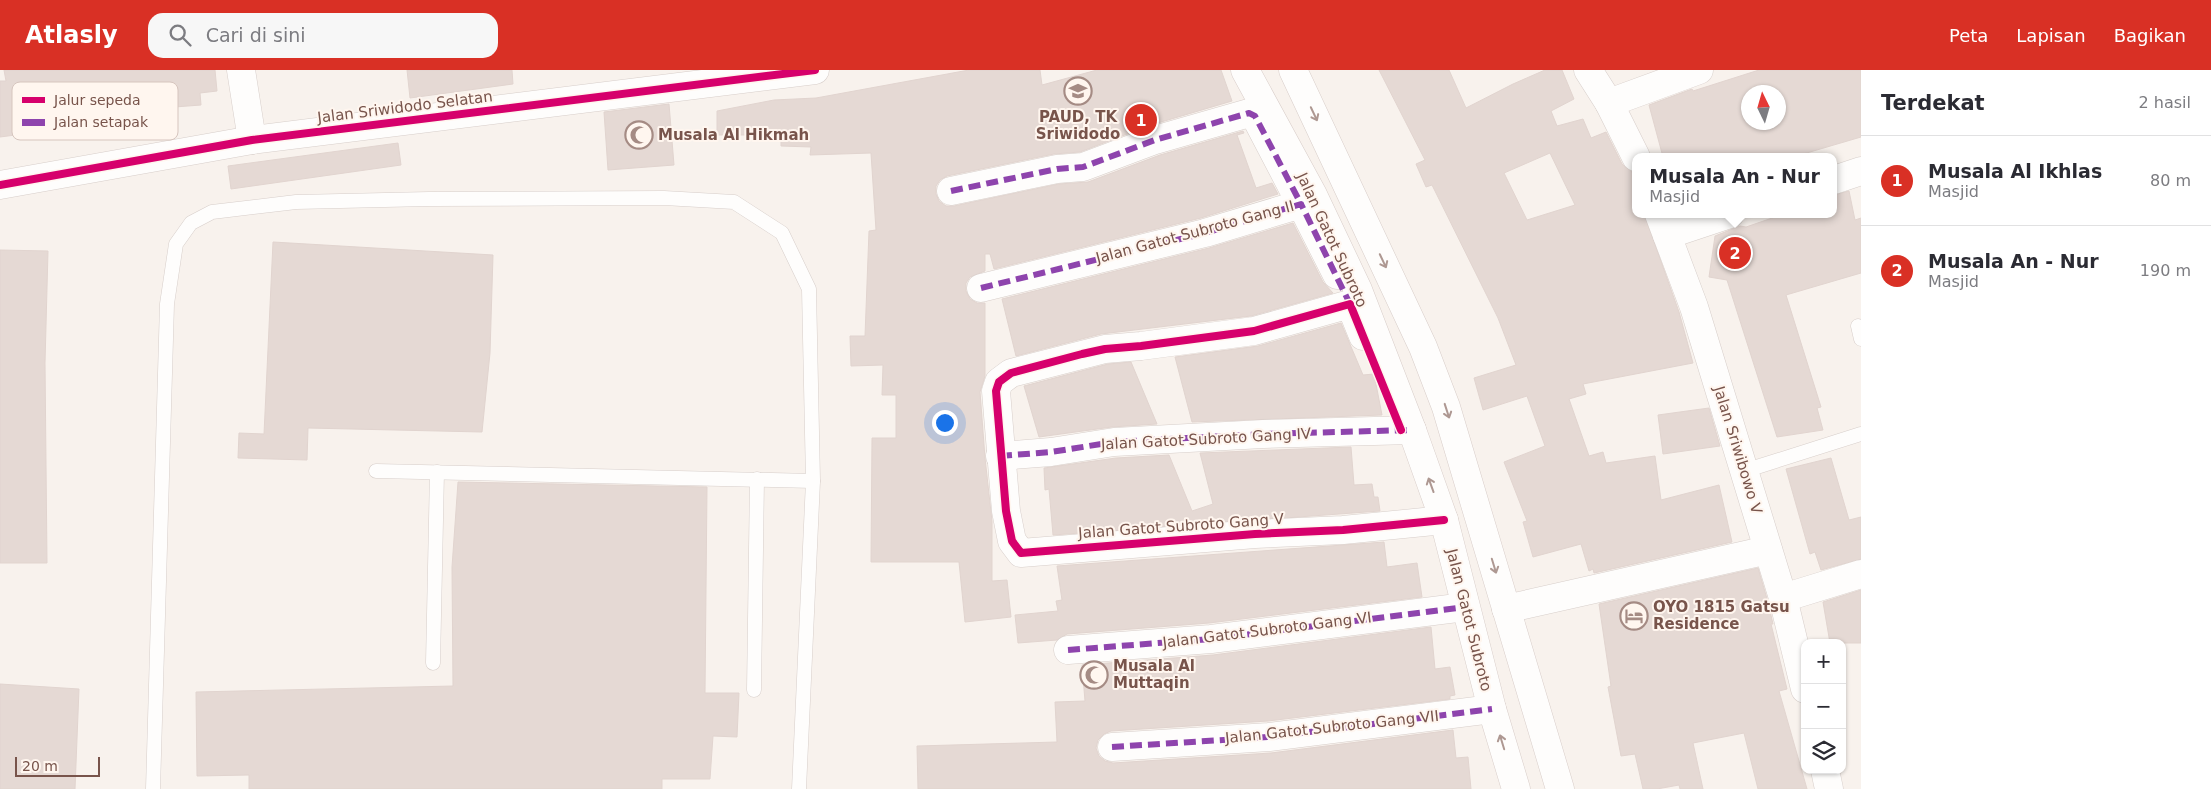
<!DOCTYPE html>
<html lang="id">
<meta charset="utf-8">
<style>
:root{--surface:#fff;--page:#f7f7f7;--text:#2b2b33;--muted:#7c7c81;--line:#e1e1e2;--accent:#d93025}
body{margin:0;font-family:"DejaVu Sans",sans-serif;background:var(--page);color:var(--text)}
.controls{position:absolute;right:15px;bottom:15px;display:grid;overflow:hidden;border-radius:10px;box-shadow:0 1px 4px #0004}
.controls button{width:45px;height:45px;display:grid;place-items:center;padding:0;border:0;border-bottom:1px solid var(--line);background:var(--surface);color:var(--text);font:25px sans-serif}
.compass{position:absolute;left:1741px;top:15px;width:45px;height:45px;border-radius:50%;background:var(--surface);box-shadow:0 1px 4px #0004;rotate:355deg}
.scale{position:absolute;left:15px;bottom:12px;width:85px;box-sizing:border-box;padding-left:5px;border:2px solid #78544b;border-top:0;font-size:14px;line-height:18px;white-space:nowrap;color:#78544b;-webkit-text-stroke:4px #fff6ef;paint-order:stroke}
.you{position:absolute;left:944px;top:352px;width:18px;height:18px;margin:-12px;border:4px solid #fff;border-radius:50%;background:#1a73e8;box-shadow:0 0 0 8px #1a73e833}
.badge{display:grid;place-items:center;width:32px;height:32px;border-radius:50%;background:var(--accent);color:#fff;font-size:16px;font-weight:700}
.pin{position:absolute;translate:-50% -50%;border:2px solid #fff;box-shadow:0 1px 5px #0006}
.popup{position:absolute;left:1632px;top:83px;width:205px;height:65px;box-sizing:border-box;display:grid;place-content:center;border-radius:10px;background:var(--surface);filter:drop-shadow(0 1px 4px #0005);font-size:16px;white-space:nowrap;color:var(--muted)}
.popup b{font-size:19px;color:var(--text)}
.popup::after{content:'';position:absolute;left:50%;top:100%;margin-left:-10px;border:10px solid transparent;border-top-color:var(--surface)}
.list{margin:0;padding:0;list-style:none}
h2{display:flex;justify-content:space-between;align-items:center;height:65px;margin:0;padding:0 20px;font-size:21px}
h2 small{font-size:16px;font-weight:400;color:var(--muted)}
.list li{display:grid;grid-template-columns:32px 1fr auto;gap:15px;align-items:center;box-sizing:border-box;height:90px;padding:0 20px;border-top:1px solid var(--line)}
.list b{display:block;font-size:19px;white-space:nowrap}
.list p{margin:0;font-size:16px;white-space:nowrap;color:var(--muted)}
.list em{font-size:16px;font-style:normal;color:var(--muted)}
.icon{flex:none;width:28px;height:28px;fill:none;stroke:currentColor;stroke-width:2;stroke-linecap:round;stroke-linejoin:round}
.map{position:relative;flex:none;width:1861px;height:719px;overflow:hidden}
header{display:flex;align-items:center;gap:30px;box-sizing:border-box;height:70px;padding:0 25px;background:var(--accent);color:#fff}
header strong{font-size:24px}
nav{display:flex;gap:28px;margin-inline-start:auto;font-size:18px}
.search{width:350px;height:45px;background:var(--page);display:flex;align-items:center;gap:12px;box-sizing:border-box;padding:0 18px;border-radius:15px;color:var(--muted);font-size:19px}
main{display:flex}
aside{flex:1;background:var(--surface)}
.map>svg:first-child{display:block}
.building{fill:#e5d9d4;stroke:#e1d4cf;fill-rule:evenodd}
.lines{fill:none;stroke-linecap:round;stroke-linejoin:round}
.lane-casing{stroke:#d7ceca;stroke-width:15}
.street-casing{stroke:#d7ceca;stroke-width:29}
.secondary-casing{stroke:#d8cdc9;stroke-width:29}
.lane{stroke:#fefdfc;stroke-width:14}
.street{stroke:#fefdfc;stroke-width:28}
.secondary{stroke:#fefdfc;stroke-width:28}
.quiet{stroke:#8e44ad;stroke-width:6;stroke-dasharray:12 6;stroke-linecap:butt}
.cycleway-casing{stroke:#fff6ef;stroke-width:11}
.cycleway{stroke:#d6006c;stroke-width:8}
.oneway{stroke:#ae9892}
.labels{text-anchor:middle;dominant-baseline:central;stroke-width:4;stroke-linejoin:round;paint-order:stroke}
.street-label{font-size:15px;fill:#78544b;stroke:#fff6ef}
.poi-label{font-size:15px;font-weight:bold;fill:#78544b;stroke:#fff6ef;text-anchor:start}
.key{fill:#fff6ef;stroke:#d6c5be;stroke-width:1}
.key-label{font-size:14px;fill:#78544b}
</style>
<header>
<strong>Atlasly</strong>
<div class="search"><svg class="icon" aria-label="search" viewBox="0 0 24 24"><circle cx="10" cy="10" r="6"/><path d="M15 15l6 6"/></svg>Cari di sini</div>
<nav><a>Peta</a><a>Lapisan</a><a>Bagikan</a></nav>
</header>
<main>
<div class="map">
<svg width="1861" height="719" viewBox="0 0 1861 719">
<rect width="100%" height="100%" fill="#f8f2ed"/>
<g class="building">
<path d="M4,0H215L217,21L200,23L201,35L148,39L149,53L108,57V53L0,67V11H6Z"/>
<path d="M407,0H512L513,14L410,28Z"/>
<path d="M969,0H1040L1042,15L1097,0H1221L1232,31L1151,55L1080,82L1054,84L947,106L940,110L936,116V124L939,131L946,136H954L1059,114L1088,112L1160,85L1243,61L1244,63L1237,65L1256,118L1272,113L1278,124L1201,148L994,199L990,184H985V201L970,207L966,213V221L970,229L977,233H985V306L980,322L985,388L992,451V511L1007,510L1011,547L965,552L959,492H871L872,368H896V325H882L883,295L851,296L850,266H865L869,161L876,160L871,83L810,85L811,77L781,76V65H717V41L774,30L816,28Z"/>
<path d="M1379,0H1449L1466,38L1513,14L1545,0H1562L1574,29L1551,41L1557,56L1583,49L1591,68L1606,62L1622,94L1632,102L1636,113V144H1644L1679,242L1693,293L1583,314L1586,324L1569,329L1589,386L1603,382L1606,393L1655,386L1661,430L1719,415L1732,472L1594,503L1593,499L1589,501L1581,474L1533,487L1523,452L1527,451L1504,392L1545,376L1527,326L1483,340L1474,308L1516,295L1498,248L1432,115L1426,117L1416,94L1425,90ZM1550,83L1575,135L1527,150L1504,103Z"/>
<path d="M1759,0H1861V67L1793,87H1663L1649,35L1692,19L1693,21ZM1748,22H1778V52H1748Z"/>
<path d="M669,34L674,95L608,100L604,42Z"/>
<path d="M398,73L401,95L231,119L228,96Z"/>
<path d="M1849,121L1855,150L1861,148V203L1786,225L1821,337L1817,338L1823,360L1777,367L1727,210L1709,207L1715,166L1740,156L1746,157L1784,144H1834V125Z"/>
<path d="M1293,153L1323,212L1333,223L1251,246L1101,264L1016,286L1002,229L1209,178Z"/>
<path d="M273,172L493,185L490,283L482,362L308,358L307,390L238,388L239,363L264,364Z"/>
<path d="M0,180L48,181L45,293L47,493H0Z"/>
<path d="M1341,253L1363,305L1374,304L1382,345L1192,352L1175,287L1258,276Z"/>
<path d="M1131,292L1157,354L1112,357L1039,367L1024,316L1108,294Z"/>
<path d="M1709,338L1720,376L1663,384L1658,345Z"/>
<path d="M1351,377L1354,415L1372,414L1374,427H1378L1380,441L1053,465L1049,419L1045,420L1044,398L1116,388L1169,385L1192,441L1213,434L1200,383Z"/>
<path d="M1831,388L1849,450L1861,447V489L1821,500L1815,482L1810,484L1786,399Z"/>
<path d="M458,412L707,417L705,623H739L737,667L713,666L710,709H662V719H249V705L197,706L196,622L453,616L452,497Z"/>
<path d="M1384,472L1387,497L1417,493L1422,527L1209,553L1067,564L1057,570L1018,573L1015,545L1058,541L1056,531L1062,530L1057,496Z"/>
<path d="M1758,498L1768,532L1773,554H1771L1787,619L1779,621L1807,719H1758L1744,663L1693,673L1703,719H1680L1679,715L1657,719H1643L1635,684L1621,686L1608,617L1611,616L1599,534Z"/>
<path d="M1861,520V573H1830L1823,532Z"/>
<path d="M1431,557L1435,599L1450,597L1455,625L1450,626V629L1268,651L1111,661L1104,664L1098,670L1096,678L1099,686L1105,691L1113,693L1271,683L1453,660L1456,688L1468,687L1471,719H918L917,676L1057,672L1055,632L1085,631L1082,595L1213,585Z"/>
<path d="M0,614L79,619L75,719H0Z"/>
</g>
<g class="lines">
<g class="lane-casing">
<g id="lane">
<path d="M1858,256L1861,269"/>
<path d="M376,401L813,411"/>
<path d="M1744,401L1861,364"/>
<path d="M433,593L437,402"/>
<path d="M754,620L757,409"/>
<path d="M153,719L167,234L176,174L191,153L212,142L296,132L429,129L664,128L734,132L782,163L809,219L813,411L799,719"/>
</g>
</g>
<g class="street-casing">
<g id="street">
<path d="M241,0L252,70"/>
<path d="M1588,0L1609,33L1636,87"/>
<path d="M1609,33L1699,0"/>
<path d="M1834,110L1861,101"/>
<path d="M0,115L252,70L815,0"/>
<path d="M951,121L1057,99L1083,97L1155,70L1249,43L1255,46L1301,134"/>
<path d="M1659,144L1694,237L1783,528L1805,619"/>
<path d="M1667,165L1730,144"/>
<path d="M981,218L1205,163L1301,134L1337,205"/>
<path d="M1363,266L1350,234L1254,261L1141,276L1105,279L1011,303L999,312L996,321L1006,441L1012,471L1021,483L1255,464L1343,460L1444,450"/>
<path d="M1000,386L1051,382L1114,372L1263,364L1412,360"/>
<path d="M1783,528L1861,504"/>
<path d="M1506,539L1768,480"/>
<path d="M1068,580L1211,569L1465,537"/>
<path d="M1112,677L1269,667L1492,639"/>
<path d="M1825,700L1829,719"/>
</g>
</g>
<g class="secondary-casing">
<g id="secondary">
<path d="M1245,0L1313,125L1358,220L1412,360L1444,450L1492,639L1516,719"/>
<path d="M1293,0L1423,277L1446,337L1560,719"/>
</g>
</g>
<use href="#lane" class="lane"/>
<use href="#street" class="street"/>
<use href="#secondary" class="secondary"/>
<g class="quiet">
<path d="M951,121L1057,99L1083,97L1155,70L1249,43L1255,46L1301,134"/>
<path d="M981,218L1205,163L1301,134L1350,234"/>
<path d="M1000,386L1051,382L1114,372L1263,364L1412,360"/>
<path d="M1068,580L1211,569L1465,537"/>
<path d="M1112,677L1269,667L1492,639"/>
</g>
<g class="cycleway-casing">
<g id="cycleway">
<path d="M0,115L252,70L815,0"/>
<path d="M1401,360L1350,234L1254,261L1141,276L1105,279L1082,284L1011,303L999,312L996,321L1006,441L1012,471L1021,483L1255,464L1343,460L1444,450"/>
</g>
</g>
<use href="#cycleway" class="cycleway"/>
</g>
<defs><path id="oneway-shaft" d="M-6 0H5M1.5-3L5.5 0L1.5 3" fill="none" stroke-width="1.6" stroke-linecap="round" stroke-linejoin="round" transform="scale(1.25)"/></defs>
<g class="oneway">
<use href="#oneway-shaft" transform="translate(1314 44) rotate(65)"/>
<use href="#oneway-shaft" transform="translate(1383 191) rotate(65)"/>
<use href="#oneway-shaft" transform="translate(1447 341) rotate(72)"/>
<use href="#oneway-shaft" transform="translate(1431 415) rotate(-110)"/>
<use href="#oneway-shaft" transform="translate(1494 496) rotate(73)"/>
<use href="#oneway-shaft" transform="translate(1502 672) rotate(-107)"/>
</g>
<defs>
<g id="school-ring" transform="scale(1.4375)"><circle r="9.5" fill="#fff6ef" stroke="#a58b84" stroke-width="1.5"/><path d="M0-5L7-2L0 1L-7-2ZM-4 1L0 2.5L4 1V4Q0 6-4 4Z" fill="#a58b84"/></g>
<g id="mosque-ring" transform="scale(1.4375)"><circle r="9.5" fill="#fff6ef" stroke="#a58b84" stroke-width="1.5"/><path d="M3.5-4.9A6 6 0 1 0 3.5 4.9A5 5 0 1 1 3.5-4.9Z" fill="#a58b84"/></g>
<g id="hotel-ring" transform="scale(1.4375)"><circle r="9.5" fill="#fff6ef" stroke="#a58b84" stroke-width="1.5"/><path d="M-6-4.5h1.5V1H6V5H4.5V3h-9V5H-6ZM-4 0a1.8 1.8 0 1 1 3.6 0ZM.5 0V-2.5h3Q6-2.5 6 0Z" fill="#a58b84"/></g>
</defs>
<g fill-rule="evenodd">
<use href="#school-ring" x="1078" y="21"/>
<use href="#mosque-ring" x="639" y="65"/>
<use href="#hotel-ring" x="1634" y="546"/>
<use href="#mosque-ring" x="1094" y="605"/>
</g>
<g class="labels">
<g class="street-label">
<text transform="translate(405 37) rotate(-7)">Jalan Sriwidodo Selatan</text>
<text transform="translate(1195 162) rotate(-15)">Jalan Gatot Subroto Gang II</text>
<text transform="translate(1332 170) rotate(65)">Jalan Gatot Subroto</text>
<text transform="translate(1206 369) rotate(-3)">Jalan Gatot Subroto Gang IV</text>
<text transform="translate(1738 380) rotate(73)">Jalan Sriwibowo V</text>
<text transform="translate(1181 456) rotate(-4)">Jalan Gatot Subroto Gang V</text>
<text transform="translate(1469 550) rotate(76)">Jalan Gatot Subroto</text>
<text transform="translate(1267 560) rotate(-7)">Jalan Gatot Subroto Gang VI</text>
<text transform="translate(1332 657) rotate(-6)">Jalan Gatot Subroto Gang VII</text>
</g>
<g class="poi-label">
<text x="1078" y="47" text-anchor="middle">PAUD, TK<tspan x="1078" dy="17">Sriwidodo</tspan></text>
<text x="658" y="65">Musala Al Hikmah</text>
<text x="1653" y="537">OYO 1815 Gatsu<tspan x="1653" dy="17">Residence</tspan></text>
<text x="1113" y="596">Musala Al<tspan x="1113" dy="17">Muttaqin</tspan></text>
</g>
</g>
<rect x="12" y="12" width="166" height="58" rx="8" class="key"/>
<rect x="22" y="27" width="23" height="6" fill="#d6006c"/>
<rect x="22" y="49" width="23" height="7" fill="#8e44ad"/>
<g class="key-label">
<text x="54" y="35">Jalur sepeda</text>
<text x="54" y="57">Jalan setapak</text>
</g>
</svg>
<div class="controls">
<button>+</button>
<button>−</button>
<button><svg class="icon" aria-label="layers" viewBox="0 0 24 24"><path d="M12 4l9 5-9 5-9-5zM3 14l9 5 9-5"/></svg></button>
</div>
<svg class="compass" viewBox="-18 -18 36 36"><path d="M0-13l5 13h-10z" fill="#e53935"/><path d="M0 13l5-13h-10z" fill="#7c7c81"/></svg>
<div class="scale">20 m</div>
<div class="you"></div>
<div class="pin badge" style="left:1141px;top:50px">1</div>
<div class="pin badge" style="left:1735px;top:183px">2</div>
<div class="popup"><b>Musala An - Nur</b>Masjid</div>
</div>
<aside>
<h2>Terdekat<small>2 hasil</small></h2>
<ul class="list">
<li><span class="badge">1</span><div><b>Musala Al Ikhlas</b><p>Masjid</p></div><em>80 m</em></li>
<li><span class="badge">2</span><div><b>Musala An - Nur</b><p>Masjid</p></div><em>190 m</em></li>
</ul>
</aside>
</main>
